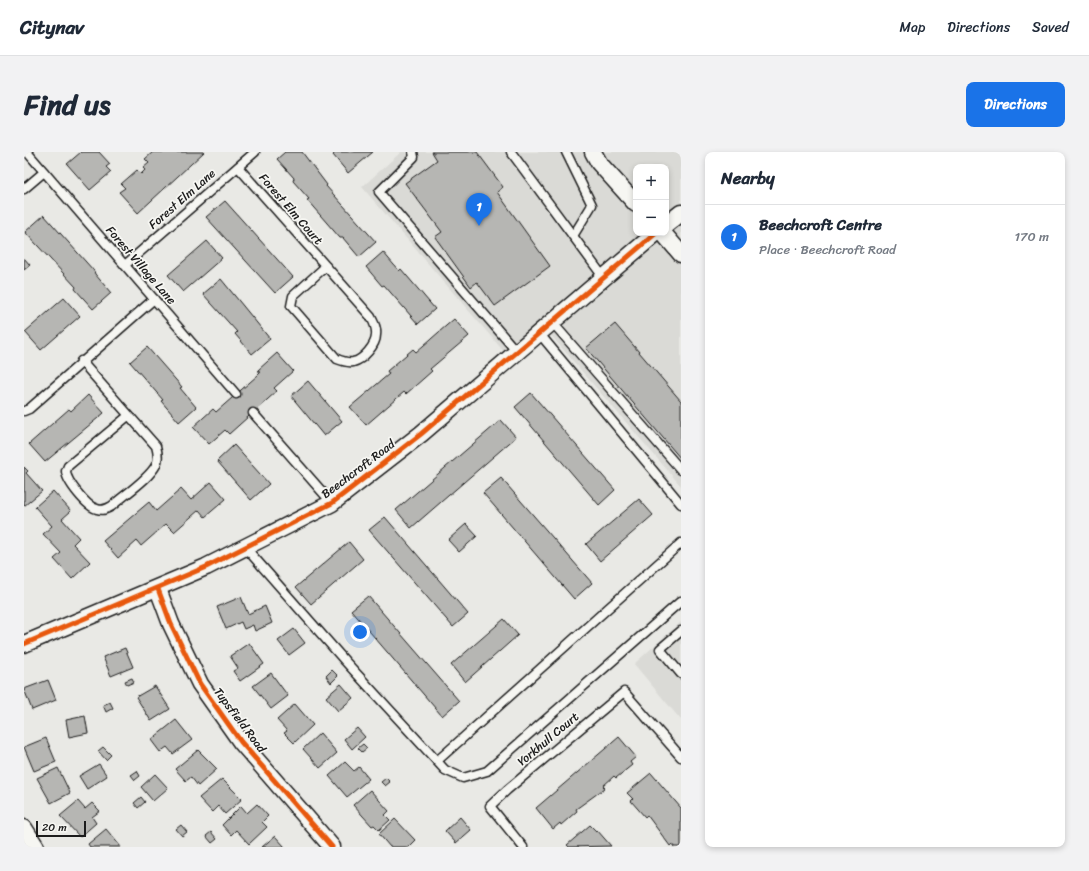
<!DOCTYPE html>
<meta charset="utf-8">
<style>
:root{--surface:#fff;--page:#f2f2f3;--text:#1f2937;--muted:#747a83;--line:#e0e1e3;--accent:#1a73e8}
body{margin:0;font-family:Sriracha,sans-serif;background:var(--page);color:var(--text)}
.controls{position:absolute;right:12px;top:12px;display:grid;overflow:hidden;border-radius:8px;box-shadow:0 2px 6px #0003}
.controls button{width:36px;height:36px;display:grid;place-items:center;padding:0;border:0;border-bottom:1px solid var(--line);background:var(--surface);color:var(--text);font:20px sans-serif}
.scale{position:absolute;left:12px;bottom:10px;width:50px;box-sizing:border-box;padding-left:4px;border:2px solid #1c1c1c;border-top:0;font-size:11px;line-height:14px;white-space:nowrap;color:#1c1c1c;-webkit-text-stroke:3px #f6f6f2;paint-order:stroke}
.you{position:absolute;left:336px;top:480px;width:14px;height:14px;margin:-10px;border:3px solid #fff;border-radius:50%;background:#1a73e8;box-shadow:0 0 0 6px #1a73e833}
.badge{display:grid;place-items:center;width:26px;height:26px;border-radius:50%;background:var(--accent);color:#fff;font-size:13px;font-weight:700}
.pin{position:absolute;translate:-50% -33px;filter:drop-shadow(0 1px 2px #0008)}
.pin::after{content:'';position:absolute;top:21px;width:14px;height:12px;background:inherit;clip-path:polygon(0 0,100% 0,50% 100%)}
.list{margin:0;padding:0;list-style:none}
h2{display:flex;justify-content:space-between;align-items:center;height:52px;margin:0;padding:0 16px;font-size:17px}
h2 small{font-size:13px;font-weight:400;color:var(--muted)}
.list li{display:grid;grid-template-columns:26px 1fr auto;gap:12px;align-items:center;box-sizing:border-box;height:64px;padding:0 16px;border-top:1px solid var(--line)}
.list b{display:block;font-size:15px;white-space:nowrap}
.list p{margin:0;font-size:13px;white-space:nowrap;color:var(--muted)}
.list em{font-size:13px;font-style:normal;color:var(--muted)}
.map{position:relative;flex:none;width:657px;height:695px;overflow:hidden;border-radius:8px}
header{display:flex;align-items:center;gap:24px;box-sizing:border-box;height:56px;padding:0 20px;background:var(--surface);border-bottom:1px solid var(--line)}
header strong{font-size:19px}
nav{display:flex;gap:22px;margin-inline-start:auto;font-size:14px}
.intro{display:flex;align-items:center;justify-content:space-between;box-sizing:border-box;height:96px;padding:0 24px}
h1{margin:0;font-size:28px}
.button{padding:10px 18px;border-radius:8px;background:var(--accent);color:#fff;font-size:14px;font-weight:700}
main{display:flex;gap:24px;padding:0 24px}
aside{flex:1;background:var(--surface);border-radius:8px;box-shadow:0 2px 6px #0003}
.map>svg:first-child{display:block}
.built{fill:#dadad6;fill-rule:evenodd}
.building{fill:#b6b6b3;stroke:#1c1c1c}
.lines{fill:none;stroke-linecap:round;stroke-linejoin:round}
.lane-casing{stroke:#1c1c1c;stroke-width:11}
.street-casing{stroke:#1c1c1c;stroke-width:19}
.lane{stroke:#f6f6f2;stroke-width:8}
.street{stroke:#f6f6f2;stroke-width:16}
.cycleway-casing{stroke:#f6f6f2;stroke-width:8}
.cycleway{stroke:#e8590c;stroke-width:5}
.labels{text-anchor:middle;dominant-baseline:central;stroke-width:3.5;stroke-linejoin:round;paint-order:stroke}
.street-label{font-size:12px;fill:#1c1c1c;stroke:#f6f6f2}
</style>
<header>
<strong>Citynav</strong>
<nav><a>Map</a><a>Directions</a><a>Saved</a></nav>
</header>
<div class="intro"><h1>Find us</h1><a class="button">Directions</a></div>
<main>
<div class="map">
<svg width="657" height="695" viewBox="0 0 657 695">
<rect width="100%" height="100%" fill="#e9e9e5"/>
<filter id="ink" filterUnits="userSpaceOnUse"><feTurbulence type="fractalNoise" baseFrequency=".025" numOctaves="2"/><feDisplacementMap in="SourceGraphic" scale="8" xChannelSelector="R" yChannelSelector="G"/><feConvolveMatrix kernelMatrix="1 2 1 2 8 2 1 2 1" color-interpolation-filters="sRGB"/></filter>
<g filter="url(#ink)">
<g class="built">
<path d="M377,0H657V334L524,180L489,210L338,35ZM612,15H642V81H612Z"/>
<path d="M657,470V568L610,512Z"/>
</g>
<g class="building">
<path d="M57,0H75L86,12L82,15L87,20L66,38L43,12Z"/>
<path d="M129,0H180L114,61L95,40L101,36L97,32L113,18L117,22L121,18L119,16L125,11L121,7Z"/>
<path d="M261,0H278L303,33L302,34L352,90L335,105L319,86H316L283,48L285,47L269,29L270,26L253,7Z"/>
<path d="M312,0H349L324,21L309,3Z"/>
<path d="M408,0H453L479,35L473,40L526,114L471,154L453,130L447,135L411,85L418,80L381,31L413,8Z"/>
<path d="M201,49L269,125L251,141L182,65Z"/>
<path d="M20,63L70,119L71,122L87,141L69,157L51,137L52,135L1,80Z"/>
<path d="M183,89L198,106L159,140L144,123Z"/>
<path d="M359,100L375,119L377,117L411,157L394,172L360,133L358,134L342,115Z"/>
<path d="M0,106L6,113L0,118Z"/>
<path d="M197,127L246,187L228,202L211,182L213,180L179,142Z"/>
<path d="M40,146L56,164L17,198L1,180Z"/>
<path d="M430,167L445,184L406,217L408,219L382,242L380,240L342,273L326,255L365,222L363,219L389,197L392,200Z"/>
<path d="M591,172L657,249V307L562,196Z"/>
<path d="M123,195L158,235L156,236L172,255L155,270L137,249L139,248L106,210Z"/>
<path d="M253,201L269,219L250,236L253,239L205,282L201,278L185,292L169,275L189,257L192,260L234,223L236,221L234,218Z"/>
<path d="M284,229L318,269L300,284L267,244Z"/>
<path d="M507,241L591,338L575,353L491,255Z"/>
<path d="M64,243L80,261L21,310L5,292L45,257L47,259Z"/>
<path d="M477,268L492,285L387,376L372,358Z"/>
<path d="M210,293L245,332L227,348L193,309Z"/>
<path d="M0,315L4,319L2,321L18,339L0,354Z"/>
<path d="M477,326L568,431L550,447L459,341Z"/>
<path d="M187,330L202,347L181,365L175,358L150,380L142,372L117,394L113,389L94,406L79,389L125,350L132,359L157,337L167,348Z"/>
<path d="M29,339L47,359L38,367L55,386L49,392L66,410L48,427L30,407L37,401L19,382L28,374L11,355Z"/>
<path d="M615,347L629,363L576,409L562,392Z"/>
<path d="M361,365L444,462L429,475L345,378Z"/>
<path d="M442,372L453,384L435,400L424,388Z"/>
<path d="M325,390L339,407L287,452L272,435Z"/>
<path d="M344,444L435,549L418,564L327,458Z"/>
<path d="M217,445L224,462L241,454L248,471L231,479L229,473L220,477L217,470L202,477L193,455Z"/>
<path d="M480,467L494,483L441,530L427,513Z"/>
<path d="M270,477L281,491L265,503L254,489Z"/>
<path d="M225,491L240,512L216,529L209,519L214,516L206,504Z"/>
<path d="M101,496L109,515L87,524L79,505Z"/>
<path d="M308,518L314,524L307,531L302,524Z"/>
<path d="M247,521L264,544L247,557L229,534Z"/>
<path d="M108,526L110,530L103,533L101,529Z"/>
<path d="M24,528L32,548L8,558L0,537Z"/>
<path d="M317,532L329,546L314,559L302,545Z"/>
<path d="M131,534L146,557L127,569L112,545Z"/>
<path d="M86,550L89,556L82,560L79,553Z"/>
<path d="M271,552L289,573L270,591L260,581L263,579L253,568Z"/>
<path d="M61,564L64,581L45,585L42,568Z"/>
<path d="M152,568L168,588L149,602L143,595L136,600L127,588Z"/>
<path d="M333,576L341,585L328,597L320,587Z"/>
<path d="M296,581L313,601L296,616L279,597Z"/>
<path d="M595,585L612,605L606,610L608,613L592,626L590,624L579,634L581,636L552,657L553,659L537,673L536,671L529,677L512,656Z"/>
<path d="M22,586L32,610L10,619L0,595Z"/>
<path d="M339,592L343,596L338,600L334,596Z"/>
<path d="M79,595L87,603L82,608L74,599Z"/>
<path d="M174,598L193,617L174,634L167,625L162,629L151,617Z"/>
<path d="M321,610L330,619L335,615L345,627L323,645L305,624Z"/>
<path d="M75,612L83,624L63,637L55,624Z"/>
<path d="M34,616L46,641L27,651L13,626Z"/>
<path d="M113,619L116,624L111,628L107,623Z"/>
<path d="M627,621L657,656V695H650L648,692L646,694L623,663L621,665L607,649L609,647L603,641Z"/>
<path d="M131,622L144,636L129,649L117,635Z"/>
<path d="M362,626L366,630L361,634L357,630Z"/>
<path d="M198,627L218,647L201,662L194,654L188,660L175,646Z"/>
<path d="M346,638L365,659L361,663L366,668L355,678L350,673L348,674L329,653Z"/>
<path d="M117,645L121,650L114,656L110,651Z"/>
<path d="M54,649L61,657L68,651L76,659L68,665L72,671L56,685L36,664Z"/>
<path d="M233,652L244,664L238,670L243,675L225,692L212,678L207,683L198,673L217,654L223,661Z"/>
<path d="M436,665L447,678L432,691L421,679Z"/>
<path d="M371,667L391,688L384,695H366L355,682Z"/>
<path d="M157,673L163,680L158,684L152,677Z"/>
<path d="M566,673L572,679L573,678L587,694L545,695L543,693Z"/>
<path d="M82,677L97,695H66L64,692Z"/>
<path d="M187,680L193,687L188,691L182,684Z"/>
<path d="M251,684L261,695H238Z"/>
</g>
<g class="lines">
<g class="lane-casing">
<g id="lane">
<path d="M3,0L212,242"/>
<path d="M389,0L390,5L355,40L493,200"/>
<path d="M487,0L580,126"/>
<path d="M542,0L568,53L549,84"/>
<path d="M214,15L347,165C350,171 353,176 352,183C352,193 339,208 329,210C323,211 318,209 313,207L267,154L269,144L302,114"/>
<path d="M0,37L20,20"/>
<path d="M101,113L231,0"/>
<path d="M528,170L657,318"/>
<path d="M515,181L657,352"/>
<path d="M57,209L132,294C134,301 135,307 132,313C125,327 100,343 88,354C83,357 79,359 73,357C63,355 42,329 42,319L44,314L104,264"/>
<path d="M0,259L5,257L130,147"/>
<path d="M229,261L308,351"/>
<path d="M221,395L321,509L421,618L439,626L463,619L657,449"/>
<path d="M657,479L636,497L657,522"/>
<path d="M413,609L657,391"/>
<path d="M499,695L466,654L483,638L600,540L657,605"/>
</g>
</g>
<g class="street-casing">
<g id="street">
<path d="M569,0L575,11L612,52"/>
<path d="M642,73L657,61"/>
<path d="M639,81L657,102"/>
<path d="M134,437L147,472L176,532L217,590L308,695"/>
<path d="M0,492L182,415L308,351L397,282L632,81"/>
<path d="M0,676L12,695"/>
</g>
</g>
<use href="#lane" class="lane"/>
<use href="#street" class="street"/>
<g class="cycleway-casing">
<g id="cycleway">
<path d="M134,437L147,472L176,532L217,590L308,695"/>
<path d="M0,492L182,415L308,351L397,282L632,81"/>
</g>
</g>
<use href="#cycleway" class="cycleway"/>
</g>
</g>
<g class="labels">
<g class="street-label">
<text transform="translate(158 47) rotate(-41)">Forest Elm Lane</text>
<text transform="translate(267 57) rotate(49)">Forest Elm Court</text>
<text transform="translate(117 113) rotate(49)">Forest Village Lane</text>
<text transform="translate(334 317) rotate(-37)">Beechcroft Road</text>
<text transform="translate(216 568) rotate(53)">Tupsfield Road</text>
<text transform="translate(524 587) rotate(-40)">Yorkhull Court</text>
</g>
</g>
</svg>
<div class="controls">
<button>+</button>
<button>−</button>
</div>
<div class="scale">20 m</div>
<div class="you"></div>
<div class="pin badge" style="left:455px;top:74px">1</div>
</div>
<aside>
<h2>Nearby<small></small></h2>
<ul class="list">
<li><span class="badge">1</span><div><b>Beechcroft Centre</b><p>Place · Beechcroft Road</p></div><em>170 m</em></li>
</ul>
</aside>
</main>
